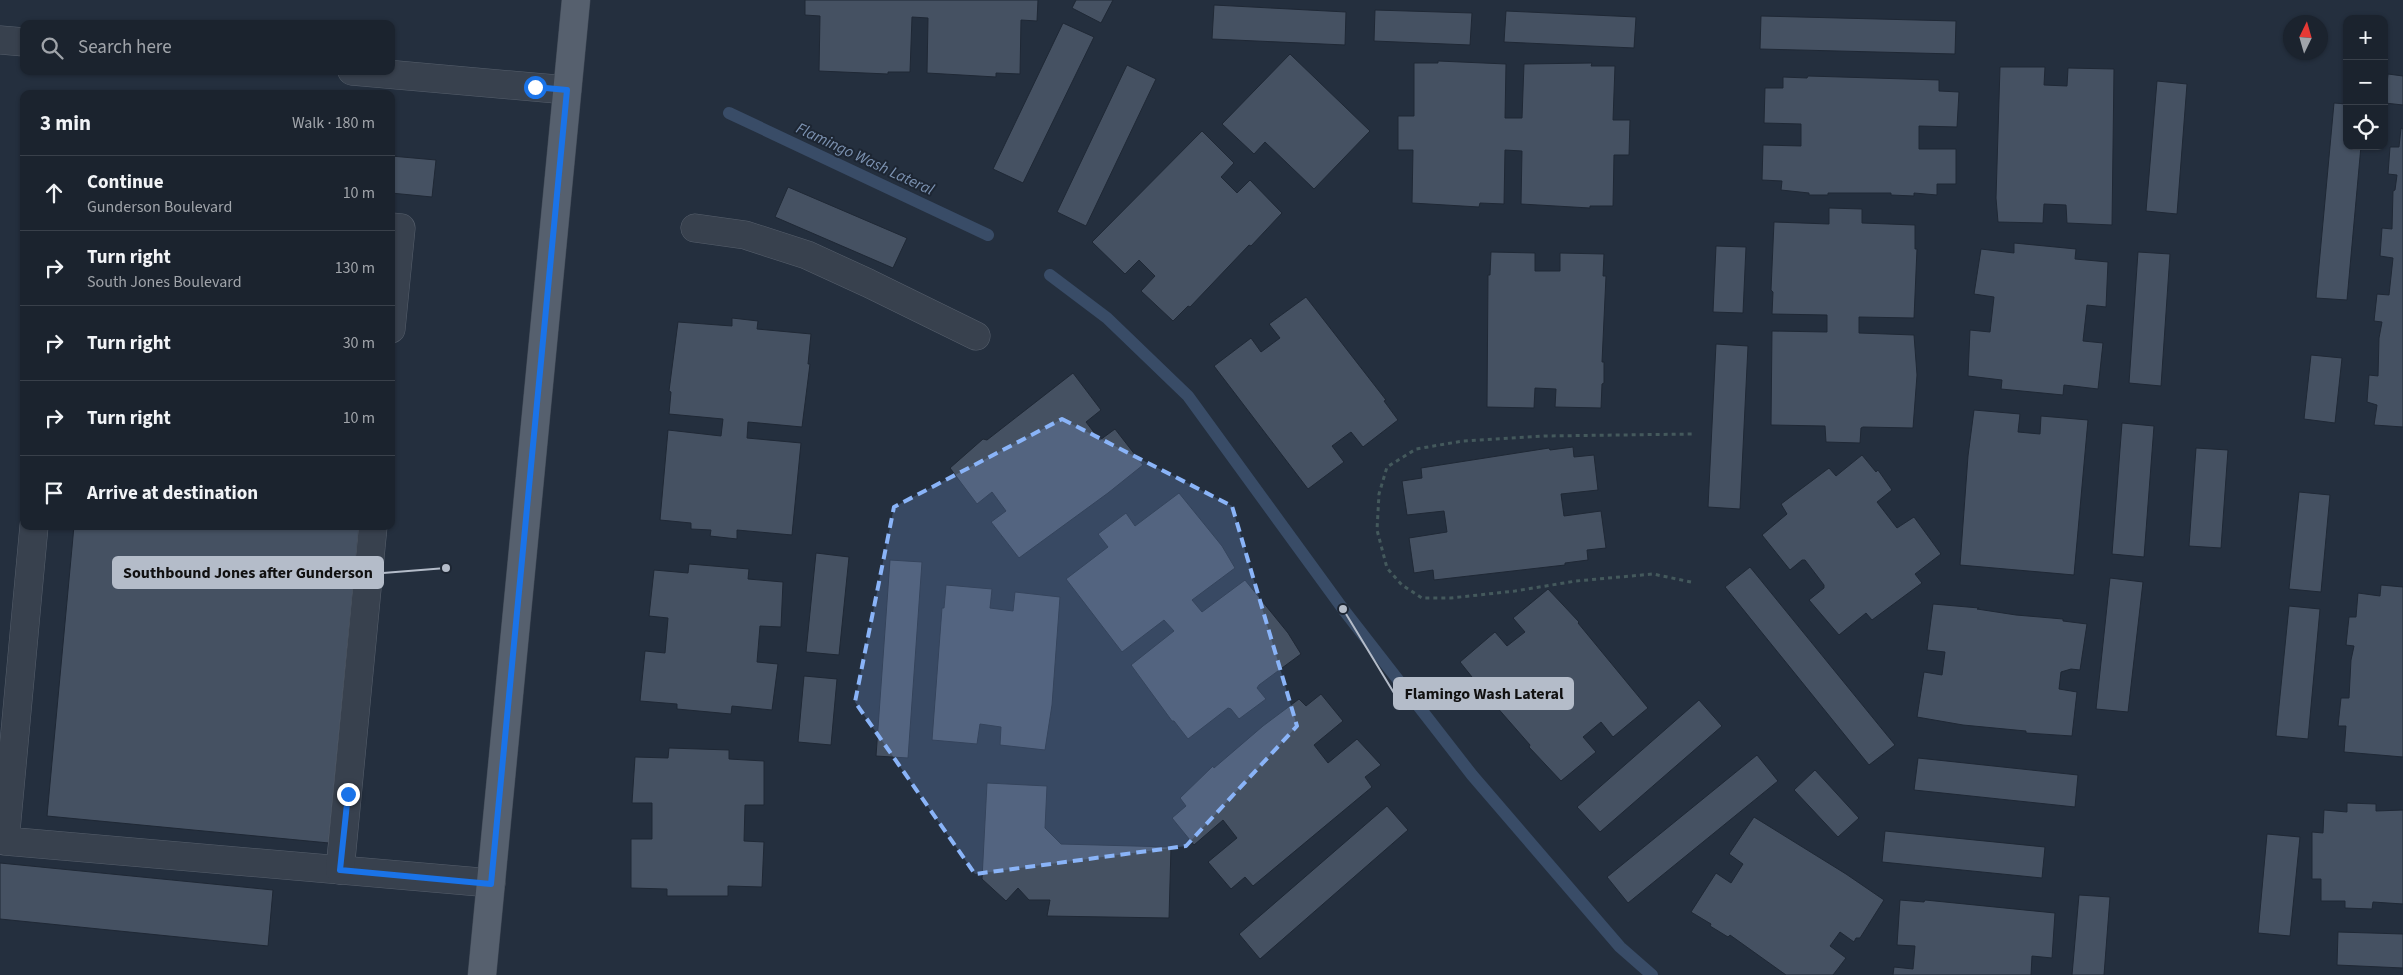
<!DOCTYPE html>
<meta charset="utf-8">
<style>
:root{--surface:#1b232e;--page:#282f3a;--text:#f1f3f6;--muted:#a0a4aa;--line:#39404a}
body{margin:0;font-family:"Source Sans 3",sans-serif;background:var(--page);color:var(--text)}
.controls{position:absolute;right:15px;top:15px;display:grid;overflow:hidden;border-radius:10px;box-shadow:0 1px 4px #0004}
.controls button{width:45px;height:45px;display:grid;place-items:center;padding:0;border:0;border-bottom:1px solid var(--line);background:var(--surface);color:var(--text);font:25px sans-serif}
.compass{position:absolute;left:2283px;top:15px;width:45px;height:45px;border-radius:50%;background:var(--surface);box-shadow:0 1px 4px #0004;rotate:5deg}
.stop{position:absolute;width:15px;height:15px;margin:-11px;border:4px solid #1a73e8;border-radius:50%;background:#fff}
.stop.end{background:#1a73e8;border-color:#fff;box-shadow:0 1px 5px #0008}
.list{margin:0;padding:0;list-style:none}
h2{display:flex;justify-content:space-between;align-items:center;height:65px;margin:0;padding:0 20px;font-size:21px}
h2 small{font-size:16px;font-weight:400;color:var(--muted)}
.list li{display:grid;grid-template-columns:32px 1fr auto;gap:15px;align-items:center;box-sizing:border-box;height:75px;padding:0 20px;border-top:1px solid var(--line)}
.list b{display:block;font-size:19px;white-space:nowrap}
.list p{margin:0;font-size:16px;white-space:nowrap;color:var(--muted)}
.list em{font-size:16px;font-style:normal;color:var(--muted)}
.icon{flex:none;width:28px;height:28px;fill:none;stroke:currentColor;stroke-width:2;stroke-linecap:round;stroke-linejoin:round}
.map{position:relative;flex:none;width:2403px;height:975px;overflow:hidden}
.search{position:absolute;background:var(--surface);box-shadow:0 1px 4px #0004;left:20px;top:20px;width:375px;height:55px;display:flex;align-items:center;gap:12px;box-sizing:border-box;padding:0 18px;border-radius:10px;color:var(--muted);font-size:19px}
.panel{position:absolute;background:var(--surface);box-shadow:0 1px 4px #0004;left:20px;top:90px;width:375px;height:440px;border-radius:10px}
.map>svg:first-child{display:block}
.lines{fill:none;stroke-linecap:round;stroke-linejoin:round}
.stream{stroke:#394c67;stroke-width:12}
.building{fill:#455162;stroke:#1f2835}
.minor-casing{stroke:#565f6c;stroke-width:29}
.major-casing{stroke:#414a57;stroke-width:29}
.path{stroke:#44595c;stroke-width:3;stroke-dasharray:4 4;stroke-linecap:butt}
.minor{stroke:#38414e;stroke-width:28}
.major{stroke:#56606e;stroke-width:28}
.route{stroke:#1a73e8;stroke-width:6}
.marked{fill:#8ab4f8;fill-opacity:0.2;stroke:#8ab4f8;stroke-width:4;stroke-dasharray:10 6;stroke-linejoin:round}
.labels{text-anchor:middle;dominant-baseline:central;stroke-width:4;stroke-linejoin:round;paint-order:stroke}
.water-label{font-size:16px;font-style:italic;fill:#7c92b1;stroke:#1d2633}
.leader{fill:none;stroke:#b4bcc9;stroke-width:2}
.callout-dot{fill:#b4bcc9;stroke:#1d2633;stroke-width:2}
.callout{fill:#b4bcc9;stroke:#b4bcc9;stroke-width:2}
.callout-label{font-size:16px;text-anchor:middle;font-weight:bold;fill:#111}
</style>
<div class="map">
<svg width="2403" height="975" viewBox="0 0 2403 975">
<rect width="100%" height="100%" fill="#242f3e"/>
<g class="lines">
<g class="stream">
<path d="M729,113L988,235"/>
<path d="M1050,275L1107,318L1188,396L1343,609L1472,775L1620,947L1652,975"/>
</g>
</g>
<g class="building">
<path d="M805,0H1038L1037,21L1021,20L1020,74L996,73V77L927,73L928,18L912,17L910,72H888V74L819,71L820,16L805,15Z"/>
<path d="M1076,0H1113L1101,23L1072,8Z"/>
<path d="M1214,5L1346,12L1345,45L1212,39Z"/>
<path d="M1375,10L1472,13L1470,45L1374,41Z"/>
<path d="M1506,11L1636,17L1634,48L1504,42Z"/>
<path d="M1761,16L1956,21L1955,54L1760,49Z"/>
<path d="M1063,23L1094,37L1023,183L993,169Z"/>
<path d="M1290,54L1370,131L1314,189L1265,142L1254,154L1222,124Z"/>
<path d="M1438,61L1506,64L1505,118H1522L1524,64L1592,63L1591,66H1615L1613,120H1630L1629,155H1614L1613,206H1590V208L1521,204L1522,151L1505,150L1504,204L1480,203L1479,207L1412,203L1413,150H1398V116H1414V63H1438Z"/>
<path d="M1127,65L1156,79L1086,226L1057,212Z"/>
<path d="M2000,67H2045L2044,85L2067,86L2068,68L2114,69L2112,225L2067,223L2066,205L2044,204L2043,223L1998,222L1996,198Z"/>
<path d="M2388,74L2403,76V105L2385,103Z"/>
<path d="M1808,76L1939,80V91L1959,92L1957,127L1919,126V149H1956V184H1937V195L1914,193V196L1891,195V193H1828V195H1809V193L1781,190L1782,181L1762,180L1763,145L1801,146V124L1764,123L1765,88H1783V77L1807,78Z"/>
<path d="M2157,81L2187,84L2177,214L2146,211Z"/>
<path d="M2334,103L2347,104V146H2361L2347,300L2316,298Z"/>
<path d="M2401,128L2403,129V427L2374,425L2377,405L2367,402L2369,375L2378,376L2379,338L2382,322L2374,321L2377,294L2389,295L2393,258L2380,256L2382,228L2392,229L2393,191L2395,190L2397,175L2388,174L2390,147H2399Z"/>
<path d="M1202,131L1234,163L1221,177L1237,193L1250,180L1282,213L1251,246L1249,245L1190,307L1188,306L1173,321L1141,291L1155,276L1139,260L1125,274L1092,242Z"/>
<path d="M391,156L436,160L432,197L391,193Z"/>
<path d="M788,187L907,238L893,268L775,217Z"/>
<path d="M1829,208L1862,209V223L1915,225V249H1917L1914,318L1859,317V333L1914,335L1917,375L1913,428L1863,427L1861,428L1860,443L1826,442L1825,426L1771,425L1772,331L1827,332V315L1772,314L1773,292L1771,290L1774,222L1829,224Z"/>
<path d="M2014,243L2076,249L2075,259L2108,262L2106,307L2087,305L2083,341L2103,343L2098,389L2064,385L2063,395L2001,389L2002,380L1968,376L1970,330L1990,332L1994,297L1974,294L1981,249L2014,253Z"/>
<path d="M1716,246L1746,247L1743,313L1713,312Z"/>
<path d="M1491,252L1535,253V271H1560V253L1604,254L1603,276H1606L1602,362H1604V383L1602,384L1601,408L1555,407L1556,389L1535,388L1534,408L1487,407L1488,275H1490Z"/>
<path d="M2138,252L2170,254L2161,386L2129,383Z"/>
<path d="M1306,297L1386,400L1384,401L1398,420L1363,447L1351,432L1332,446L1344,462L1308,489L1214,366L1251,338L1261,352L1280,338L1269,324Z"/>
<path d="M732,318L758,321L757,329L811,334L808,364H810L802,427L748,422L747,438L801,443L792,535L737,530V539L710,536L711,530L691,529V523L660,520L668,430L721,436L723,419L669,414L671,392L669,391L678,322L732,326Z"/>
<path d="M1716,344L1748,346L1740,509L1708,507Z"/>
<path d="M2311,355L2342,358L2335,423L2304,419Z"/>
<path d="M1073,373L1101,410L1086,422L1100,440L1115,429L1143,465L1108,493L1019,558L991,522L1006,511L992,492L977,504L950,468L983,439L987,440Z"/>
<path d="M1974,410L2020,414L2018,432L2040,434L2041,416L2088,420L2074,575L1960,565L1968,456Z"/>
<path d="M2122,423L2154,426L2144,557L2112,554Z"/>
<path d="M1573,447L1574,457L1594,455L1598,490L1561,494L1564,516L1601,511L1606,548L1587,550L1588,560L1565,563V565L1434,580L1433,570L1414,573L1409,538L1447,532L1444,511L1407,515L1402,481L1422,478L1421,468L1549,448L1550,450Z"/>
<path d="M2196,448L2228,450L2221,548L2189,546Z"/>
<path d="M1862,455L1876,472L1878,470L1892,490L1877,502L1897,528L1914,517L1941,554L1915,574L1922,583L1872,620L1866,613L1839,635L1809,600L1824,588V585L1805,560H1802L1790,570L1762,535L1787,514L1781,504L1829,468L1836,476Z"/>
<path d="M2299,492L2330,495L2321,592L2289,589Z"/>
<path d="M1179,493L1222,546L1235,568L1192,600L1202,612L1245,580L1288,633L1301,654L1259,685L1257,688L1266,699L1239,719L1231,709L1228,708L1188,739L1174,721H1172L1131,665L1174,631L1164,620L1122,652L1066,579L1108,547L1098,534L1126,513L1135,526Z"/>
<path d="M74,526H359L329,843L47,816Z"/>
<path d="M816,553L849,557L839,655L806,652Z"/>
<path d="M890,560L922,562L908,758L876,756Z"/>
<path d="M689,564L749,569L748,579L783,582L781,627L760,626L757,662L778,664L772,710L732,706L731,714L677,709V704L640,701L645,651L665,653L668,618L649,616L654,570L688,573Z"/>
<path d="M1750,567L1895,745L1869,765L1725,587Z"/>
<path d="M2110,578L2143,582L2128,712L2096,709Z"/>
<path d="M946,585L992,589L990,608L1013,611L1015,592L1060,597L1052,705L1045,750L1000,745L1001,727L980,724L977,744L932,740L942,608H944Z"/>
<path d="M2381,585L2403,587V757L2344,752L2346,726H2338L2341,698H2349L2351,660L2354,646L2346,645L2349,617H2356L2358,593L2380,596Z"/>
<path d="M1548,589L1579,622L1578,623L1648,708L1613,737L1601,722L1583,737L1596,752L1561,781L1529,747L1530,745L1488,697L1460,662L1495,632L1507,646L1525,632L1513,618Z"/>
<path d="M1933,604L1979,608L1977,609L2016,615L2063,619V621L2087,624L2080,670L2071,669L2061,672L2059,689L2077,692L2072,736L2026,733V731L1963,725L1917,717L1924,672L1942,675L1945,652L1927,650Z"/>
<path d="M2289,606L2320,609L2308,739L2276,736Z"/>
<path d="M804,676L837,679L831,745L798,742Z"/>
<path d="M1321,694L1343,721L1314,745L1328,763L1357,739L1381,765L1365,777L1372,787L1253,886L1245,877L1231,889L1208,862L1237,838L1223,820L1194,845L1172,818L1186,806L1180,798L1213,766L1214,768L1263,726L1299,699L1306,706Z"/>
<path d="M1699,700L1722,726L1600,832L1577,807Z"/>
<path d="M669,748L729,750V759L764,761V805H745L744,841L764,842L762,887L728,886V896H667V889L631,888V839H652V803H632L635,757L668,758Z"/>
<path d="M1757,755L1778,781L1628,903L1607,877Z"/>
<path d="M1918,758L2078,775L2075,807L1914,790Z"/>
<path d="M1815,770L1859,818L1838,837L1794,790Z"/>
<path d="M987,783L1047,786L1045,828L1061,844L1171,847L1169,918L1047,916L1050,900H1029L1018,888L1006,901L982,879Z"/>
<path d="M2347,803L2376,804V811L2403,810V904L2373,902L2372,909L2345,908V901H2321V879H2312V832L2323,833L2324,810L2347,812Z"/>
<path d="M1387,806L1408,830L1260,959L1239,934Z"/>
<path d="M1754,817L1846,874L1884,900L1860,938H1856L1854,942L1840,932L1830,946L1846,958L1833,975H1786L1730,935L1728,937L1710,926L1711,924L1691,912L1716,873L1731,883L1743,864L1729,854Z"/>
<path d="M1885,831L2045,847L2042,878L1882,862Z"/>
<path d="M2267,834L2300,837L2290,936L2258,933Z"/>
<path d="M0,863L273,890L268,946L0,919Z"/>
<path d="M2079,895L2110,897L2104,975H2072Z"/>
<path d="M1900,900L1924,902L1925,900L2055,913L2052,958L2032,956L2031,975H1893L1894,967L1913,969L1915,946L1897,945Z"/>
<path d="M2338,932L2403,934V968L2337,965Z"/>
</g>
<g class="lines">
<g class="minor-casing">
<g id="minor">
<path d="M0,40L24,42"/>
<path d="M352,71L567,90"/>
<path d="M391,227L401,228L391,329"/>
<path d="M695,228L745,235L807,255L868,283L976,336"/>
<path d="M34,526L5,841L491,883"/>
<path d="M340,870L373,526"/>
</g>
</g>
<g class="major-casing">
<path id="major" d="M482,975L576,0"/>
</g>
<path class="path" d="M1691,582L1653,574L1576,581L1515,591L1451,598H1422L1402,585L1387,568L1377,530L1379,494L1387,467L1416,449L1463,441L1544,436L1693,434"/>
<use href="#minor" class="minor"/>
<use href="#major" class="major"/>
</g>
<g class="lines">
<path class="route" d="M348,794L340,870L491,884L567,90L535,87"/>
</g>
<path class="marked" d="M1062,419L1232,506L1297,726L1186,846L975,874L855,702L894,507Z"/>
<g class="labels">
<g class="water-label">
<text transform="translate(865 159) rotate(25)">Flamingo Wash Lateral</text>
</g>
</g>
<path class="leader" d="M446 568L383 573M1343 609L1394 693"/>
<g class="callout-dot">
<circle cx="446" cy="568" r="5"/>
<circle cx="1343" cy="609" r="5"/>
</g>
<g class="callout">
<rect x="113" y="557" width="270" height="31" rx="5"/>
<rect x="1394" y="678" width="179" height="31" rx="5"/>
</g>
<g class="callout-label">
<text x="248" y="578">Southbound Jones after Gunderson</text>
<text x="1484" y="699">Flamingo Wash Lateral</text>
</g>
</svg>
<div class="controls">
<button>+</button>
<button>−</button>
<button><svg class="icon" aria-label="locate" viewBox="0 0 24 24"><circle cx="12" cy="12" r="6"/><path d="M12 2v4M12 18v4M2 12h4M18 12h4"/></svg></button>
</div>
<svg class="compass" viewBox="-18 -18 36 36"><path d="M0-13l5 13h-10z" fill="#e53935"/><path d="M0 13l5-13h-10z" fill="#a0a4aa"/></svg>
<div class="stop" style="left:535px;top:87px"></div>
<div class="stop end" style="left:348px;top:794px"></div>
<div class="search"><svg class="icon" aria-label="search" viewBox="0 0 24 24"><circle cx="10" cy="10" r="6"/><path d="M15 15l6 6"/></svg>Search here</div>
<section class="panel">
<h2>3 min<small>Walk · 180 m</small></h2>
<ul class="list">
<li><svg class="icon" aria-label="ahead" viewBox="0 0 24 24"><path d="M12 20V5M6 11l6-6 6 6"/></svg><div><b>Continue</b><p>Gunderson Boulevard</p></div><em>10 m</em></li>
<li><svg class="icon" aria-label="right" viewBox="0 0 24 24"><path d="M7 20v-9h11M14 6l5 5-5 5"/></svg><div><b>Turn right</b><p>South Jones Boulevard</p></div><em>130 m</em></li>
<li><svg class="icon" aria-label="right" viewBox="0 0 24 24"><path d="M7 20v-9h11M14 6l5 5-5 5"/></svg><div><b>Turn right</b></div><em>30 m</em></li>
<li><svg class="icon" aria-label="right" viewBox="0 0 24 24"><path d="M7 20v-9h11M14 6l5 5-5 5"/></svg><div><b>Turn right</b></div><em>10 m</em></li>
<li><svg class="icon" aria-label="arrive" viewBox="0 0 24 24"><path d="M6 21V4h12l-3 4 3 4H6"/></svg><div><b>Arrive at destination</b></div></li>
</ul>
</section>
</div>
